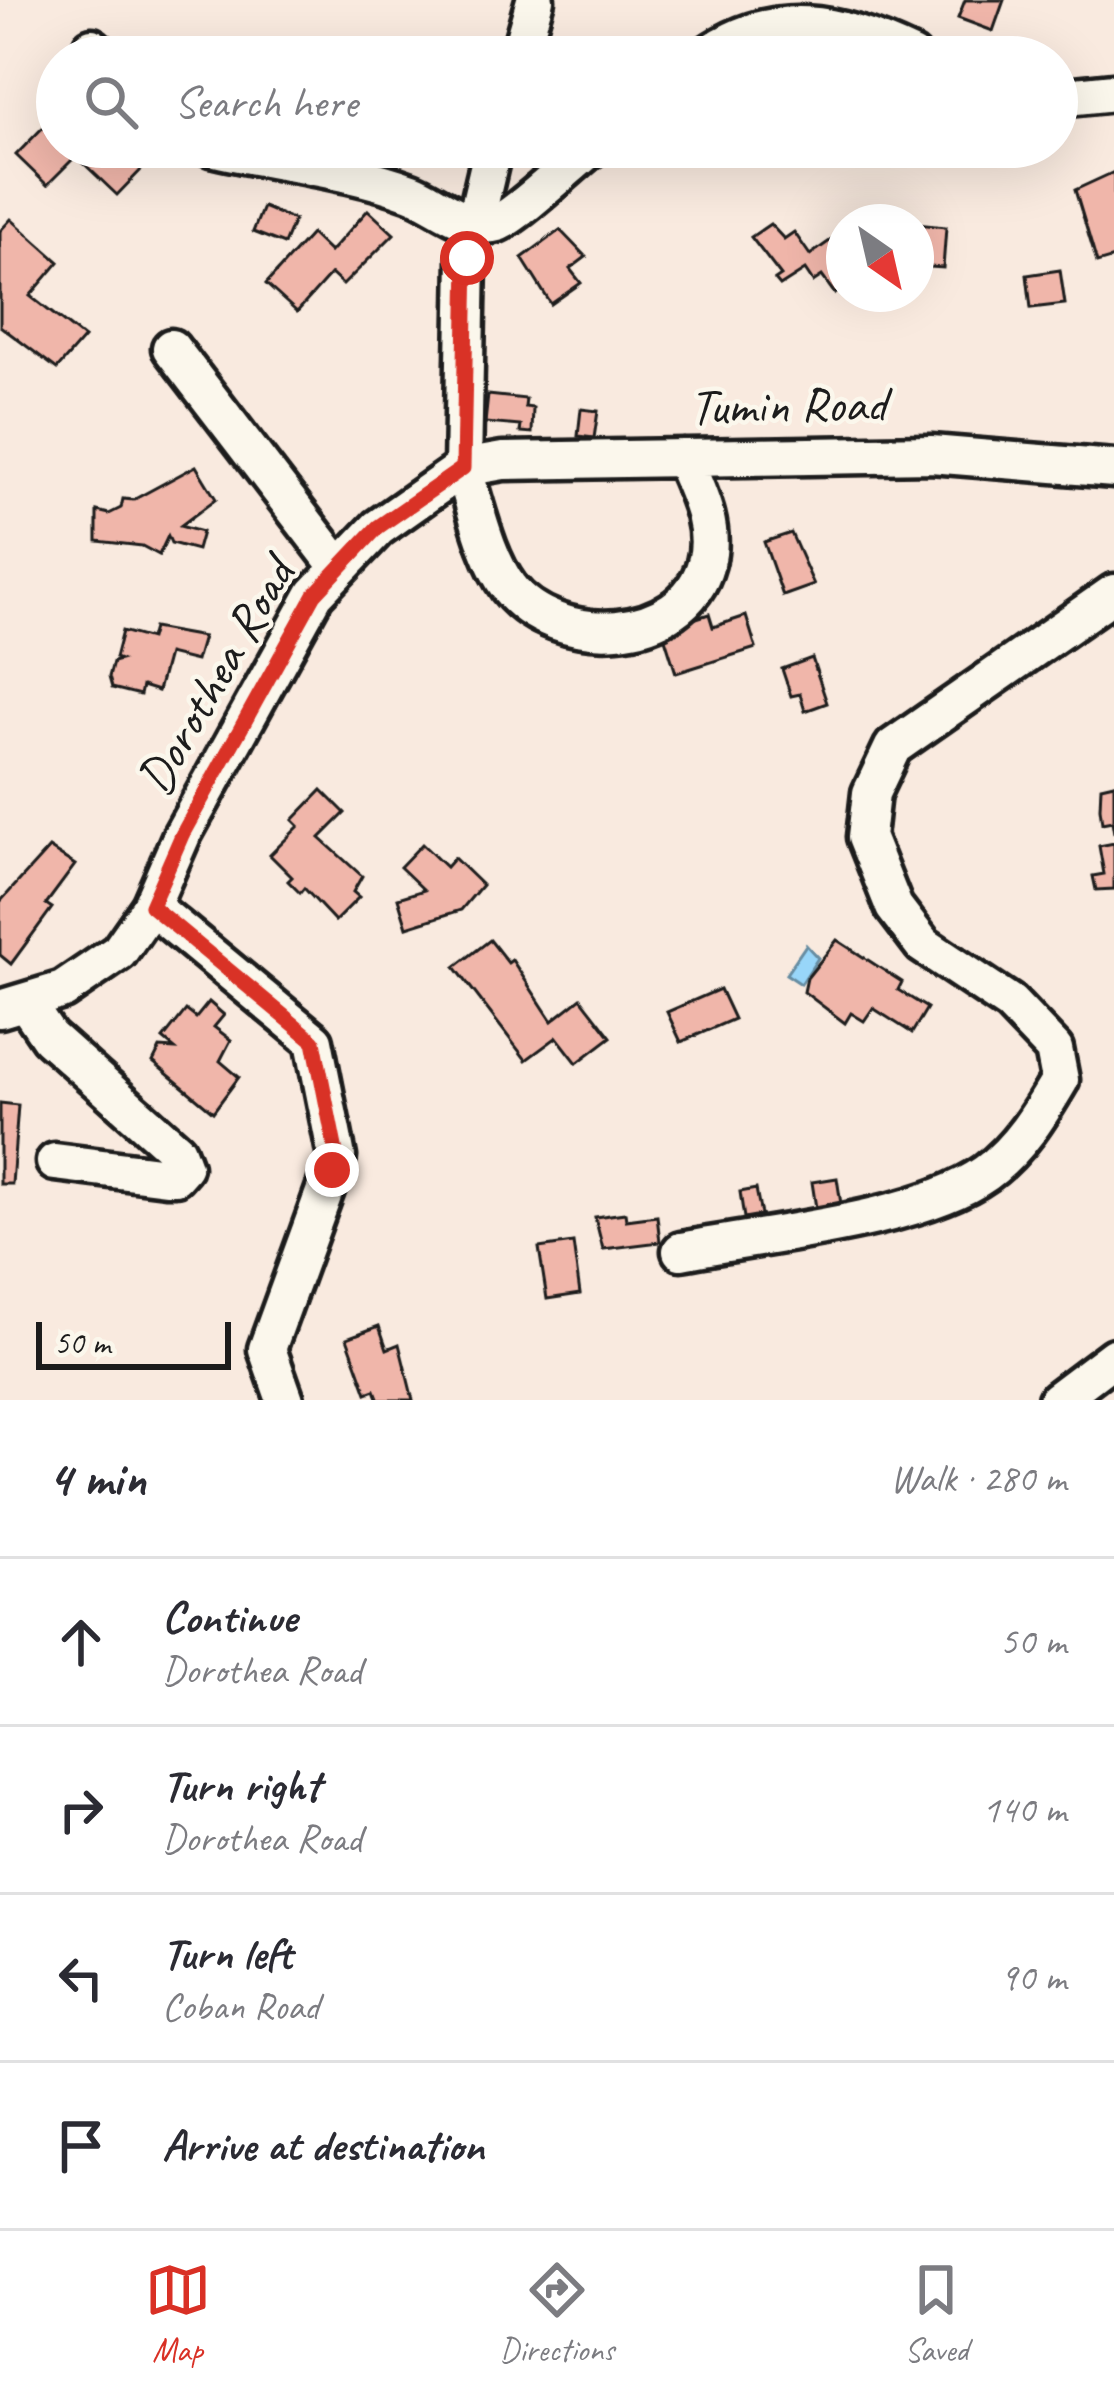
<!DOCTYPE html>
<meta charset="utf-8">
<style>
:root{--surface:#fff;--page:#f7f7f7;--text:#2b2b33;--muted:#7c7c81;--line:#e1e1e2;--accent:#d93025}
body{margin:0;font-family:Caveat,sans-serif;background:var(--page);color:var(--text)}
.compass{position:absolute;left:826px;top:204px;width:108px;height:108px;border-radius:50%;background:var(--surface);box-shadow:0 12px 48px #0002;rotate:146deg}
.scale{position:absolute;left:36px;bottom:30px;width:195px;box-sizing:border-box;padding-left:12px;border:6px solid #1c1c1c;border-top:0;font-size:33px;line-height:42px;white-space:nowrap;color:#1c1c1c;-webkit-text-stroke:9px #fbf7ec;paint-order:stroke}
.stop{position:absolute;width:36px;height:36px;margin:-27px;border:9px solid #d93025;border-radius:50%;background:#fff}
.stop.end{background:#d93025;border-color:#fff;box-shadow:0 3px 12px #0008}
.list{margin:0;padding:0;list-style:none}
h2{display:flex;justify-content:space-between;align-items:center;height:156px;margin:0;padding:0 48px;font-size:51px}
h2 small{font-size:39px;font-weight:400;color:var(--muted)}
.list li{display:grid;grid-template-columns:78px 1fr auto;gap:36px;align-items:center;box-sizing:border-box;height:168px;padding:0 48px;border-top:3px solid var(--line)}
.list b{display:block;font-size:45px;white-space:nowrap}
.list p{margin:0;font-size:39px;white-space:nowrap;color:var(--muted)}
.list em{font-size:39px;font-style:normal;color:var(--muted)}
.icon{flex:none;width:66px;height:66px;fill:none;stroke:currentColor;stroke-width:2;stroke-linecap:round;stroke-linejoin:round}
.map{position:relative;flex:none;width:1114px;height:1400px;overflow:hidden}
.search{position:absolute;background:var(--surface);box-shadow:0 12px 48px #0002;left:36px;right:36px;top:36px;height:132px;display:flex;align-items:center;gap:30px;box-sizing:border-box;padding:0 42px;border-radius:66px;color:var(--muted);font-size:45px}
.sheet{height:828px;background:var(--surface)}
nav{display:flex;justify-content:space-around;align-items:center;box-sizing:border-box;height:168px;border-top:3px solid var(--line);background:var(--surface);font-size:33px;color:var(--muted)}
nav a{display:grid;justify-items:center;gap:6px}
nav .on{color:var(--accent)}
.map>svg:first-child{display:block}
.water{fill:#98d6f9;stroke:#668ca1;stroke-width:3}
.building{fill:#f0b6aa;stroke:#1c1c1c;stroke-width:3}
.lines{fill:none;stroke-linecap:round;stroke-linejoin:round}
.minor-casing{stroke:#1c1c1c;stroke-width:45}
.minor{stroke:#fbf7ec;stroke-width:36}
.route{stroke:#d93025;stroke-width:15}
.labels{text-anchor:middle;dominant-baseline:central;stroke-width:9;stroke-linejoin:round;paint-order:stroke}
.street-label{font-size:51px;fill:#1c1c1c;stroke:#fbf7ec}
</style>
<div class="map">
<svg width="1114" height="1400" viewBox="0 0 1114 1400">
<rect width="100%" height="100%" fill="#f9eadf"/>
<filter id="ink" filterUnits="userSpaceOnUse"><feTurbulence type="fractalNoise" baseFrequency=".00833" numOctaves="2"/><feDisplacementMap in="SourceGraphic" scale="24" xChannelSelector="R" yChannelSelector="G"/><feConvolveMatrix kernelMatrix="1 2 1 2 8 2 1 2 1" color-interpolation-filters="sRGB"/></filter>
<g filter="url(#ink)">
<path class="water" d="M806,945L818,958L801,984L786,974Z"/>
<g class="building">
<path d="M965,0H1004L993,31L958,18Z"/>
<path d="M57,113V147H122L143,168L117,195L76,156L47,185L16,155Z"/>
<path d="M1114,172V258L1097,263L1075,190Z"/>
<path d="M263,207L294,220L284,244L253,232Z"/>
<path d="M368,210L394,234L343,285L331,274L297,312L266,284L311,234L330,252Z"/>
<path d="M11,219L59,262L30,296L84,338L57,369L0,326V231Z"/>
<path d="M770,224L784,239L794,232L810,255L844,231V287L835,294L822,276L813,282L805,270L780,286L775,280L781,276L751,237Z"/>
<path d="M916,224L946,227L943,268L916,266Z"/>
<path d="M560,230L586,257L570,269L581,283L551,304L522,258Z"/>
<path d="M1060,270L1065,304L1031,308L1027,275Z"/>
<path d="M488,395L526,399L525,407L533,408L532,433L520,432L521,426L485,423Z"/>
<path d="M581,409L598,411L594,438L578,436Z"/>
<path d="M196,466L216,499L180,526L202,532L197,550L171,543L168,536L159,555L142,546L97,541V511L109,514L121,508L123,499L133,500Z"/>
<path d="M791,533L814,585L783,596L764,542Z"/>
<path d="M709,614L713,627L746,616L756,648L676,673L662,629Z"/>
<path d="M153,628L203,637L196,661L168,654L158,691L142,686L140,695L112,688L109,677L113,662L120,660L115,658L122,631L150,639Z"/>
<path d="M812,658L827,703L805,711L800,694L791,696L782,669Z"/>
<path d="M1114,783V833L1112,821L1102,823L1100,808L1101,786Z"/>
<path d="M322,790L345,813L320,838L362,876L353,892L359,897L335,921L304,888L300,893L288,881L292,877L270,855L299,826L293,820Z"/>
<path d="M1114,843V889L1096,890L1093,876L1104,874L1099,846Z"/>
<path d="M422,844L446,867L454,858L482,885L461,910L407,927L398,898L424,890L400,867Z"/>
<path d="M49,848L75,865L46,904L52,908L11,964L0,955V902Z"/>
<path d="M490,940L508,963L512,960L552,1021L581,998L611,1037L577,1063L557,1037L526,1060L455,967Z"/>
<path d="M837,940L902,982L898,990L927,1008L912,1033L873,1008L864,1021L851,1013L845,1023L804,992L807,978Z"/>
<path d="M720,989L734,1019L681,1042L667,1012Z"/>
<path d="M209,1002L224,1015L214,1027L231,1040L220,1061L239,1077L213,1112L153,1062L160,1048L175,1049L163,1039L186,1010L196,1018Z"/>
<path d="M0,1103L18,1105L12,1184H0Z"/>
<path d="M837,1178L841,1204L816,1208L812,1182Z"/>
<path d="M756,1189L761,1215L744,1218L740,1192Z"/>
<path d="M625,1213L626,1220L657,1216L660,1242L603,1249L595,1217Z"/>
<path d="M573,1243L580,1294L547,1299L539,1248Z"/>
<path d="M379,1326L387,1349L399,1344L413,1400H379L375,1390L367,1393L347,1338Z"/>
</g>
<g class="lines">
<g class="minor-casing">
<g id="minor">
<path d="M92,47L103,57"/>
<path d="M519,57L535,0"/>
<path d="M705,57C774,7 840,22 912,57"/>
<path d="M1057,98L1114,92"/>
<path d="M211,147C278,163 346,168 411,192C435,201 469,232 497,223C515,217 573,162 592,147"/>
<path d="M171,348L338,566"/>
<path d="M683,458C697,491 716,526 706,563C684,646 555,648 509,588C485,555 476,507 463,468L503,461L931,454L1114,469"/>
<path d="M151,906L314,1041L337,1157L267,1349L285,1400"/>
<path d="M26,1003L49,1037L177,1151L183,1167L175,1176H166L55,1162"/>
<path d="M0,1009L63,990L119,952L151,906L182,835L315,594L378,528L463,468L467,258L493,147"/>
<path d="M681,1251C763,1235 919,1221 986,1173C1019,1149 1040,1114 1060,1080L1054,1049L1010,1003L923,945L894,907L866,837L871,793L893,747L1114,593"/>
<path d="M1057,1400L1114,1357"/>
</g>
</g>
<use href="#minor" class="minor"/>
</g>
</g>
<g class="lines" filter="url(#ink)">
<path class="route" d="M332,1170L337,1157L314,1041L151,906L182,835L315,594L378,527L463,468L467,258"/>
</g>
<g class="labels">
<g class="street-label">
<text transform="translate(788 405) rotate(-1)">Tumin Road</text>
<text transform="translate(215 676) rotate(-60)">Dorothea Road</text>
</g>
</g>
</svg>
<svg class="compass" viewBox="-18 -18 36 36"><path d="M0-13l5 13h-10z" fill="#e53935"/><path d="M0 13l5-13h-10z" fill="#7c7c81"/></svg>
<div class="scale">50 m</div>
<div class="stop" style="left:467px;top:258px"></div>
<div class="stop end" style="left:332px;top:1170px"></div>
<div class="search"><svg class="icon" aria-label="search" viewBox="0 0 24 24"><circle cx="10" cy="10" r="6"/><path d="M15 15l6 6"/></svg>Search here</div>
</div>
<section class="sheet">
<h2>4 min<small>Walk · 280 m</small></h2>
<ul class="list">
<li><svg class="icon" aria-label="ahead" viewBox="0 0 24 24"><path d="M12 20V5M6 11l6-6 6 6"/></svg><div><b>Continue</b><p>Dorothea Road</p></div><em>50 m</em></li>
<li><svg class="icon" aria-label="right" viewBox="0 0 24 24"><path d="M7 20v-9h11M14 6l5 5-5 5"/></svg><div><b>Turn right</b><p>Dorothea Road</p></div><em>140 m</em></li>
<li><svg class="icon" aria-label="left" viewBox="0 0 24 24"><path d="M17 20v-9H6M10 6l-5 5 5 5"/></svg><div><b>Turn left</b><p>Coban Road</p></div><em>90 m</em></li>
<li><svg class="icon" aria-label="arrive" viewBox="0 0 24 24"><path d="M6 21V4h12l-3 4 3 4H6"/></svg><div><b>Arrive at destination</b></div></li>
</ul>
</section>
<nav>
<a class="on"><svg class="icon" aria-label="map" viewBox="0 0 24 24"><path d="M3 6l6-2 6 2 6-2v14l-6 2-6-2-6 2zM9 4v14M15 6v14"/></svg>Map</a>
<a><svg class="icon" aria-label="directions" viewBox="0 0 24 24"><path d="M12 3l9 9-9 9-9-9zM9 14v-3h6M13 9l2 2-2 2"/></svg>Directions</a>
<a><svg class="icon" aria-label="saved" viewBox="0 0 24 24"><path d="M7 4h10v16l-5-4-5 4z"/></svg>Saved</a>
</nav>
